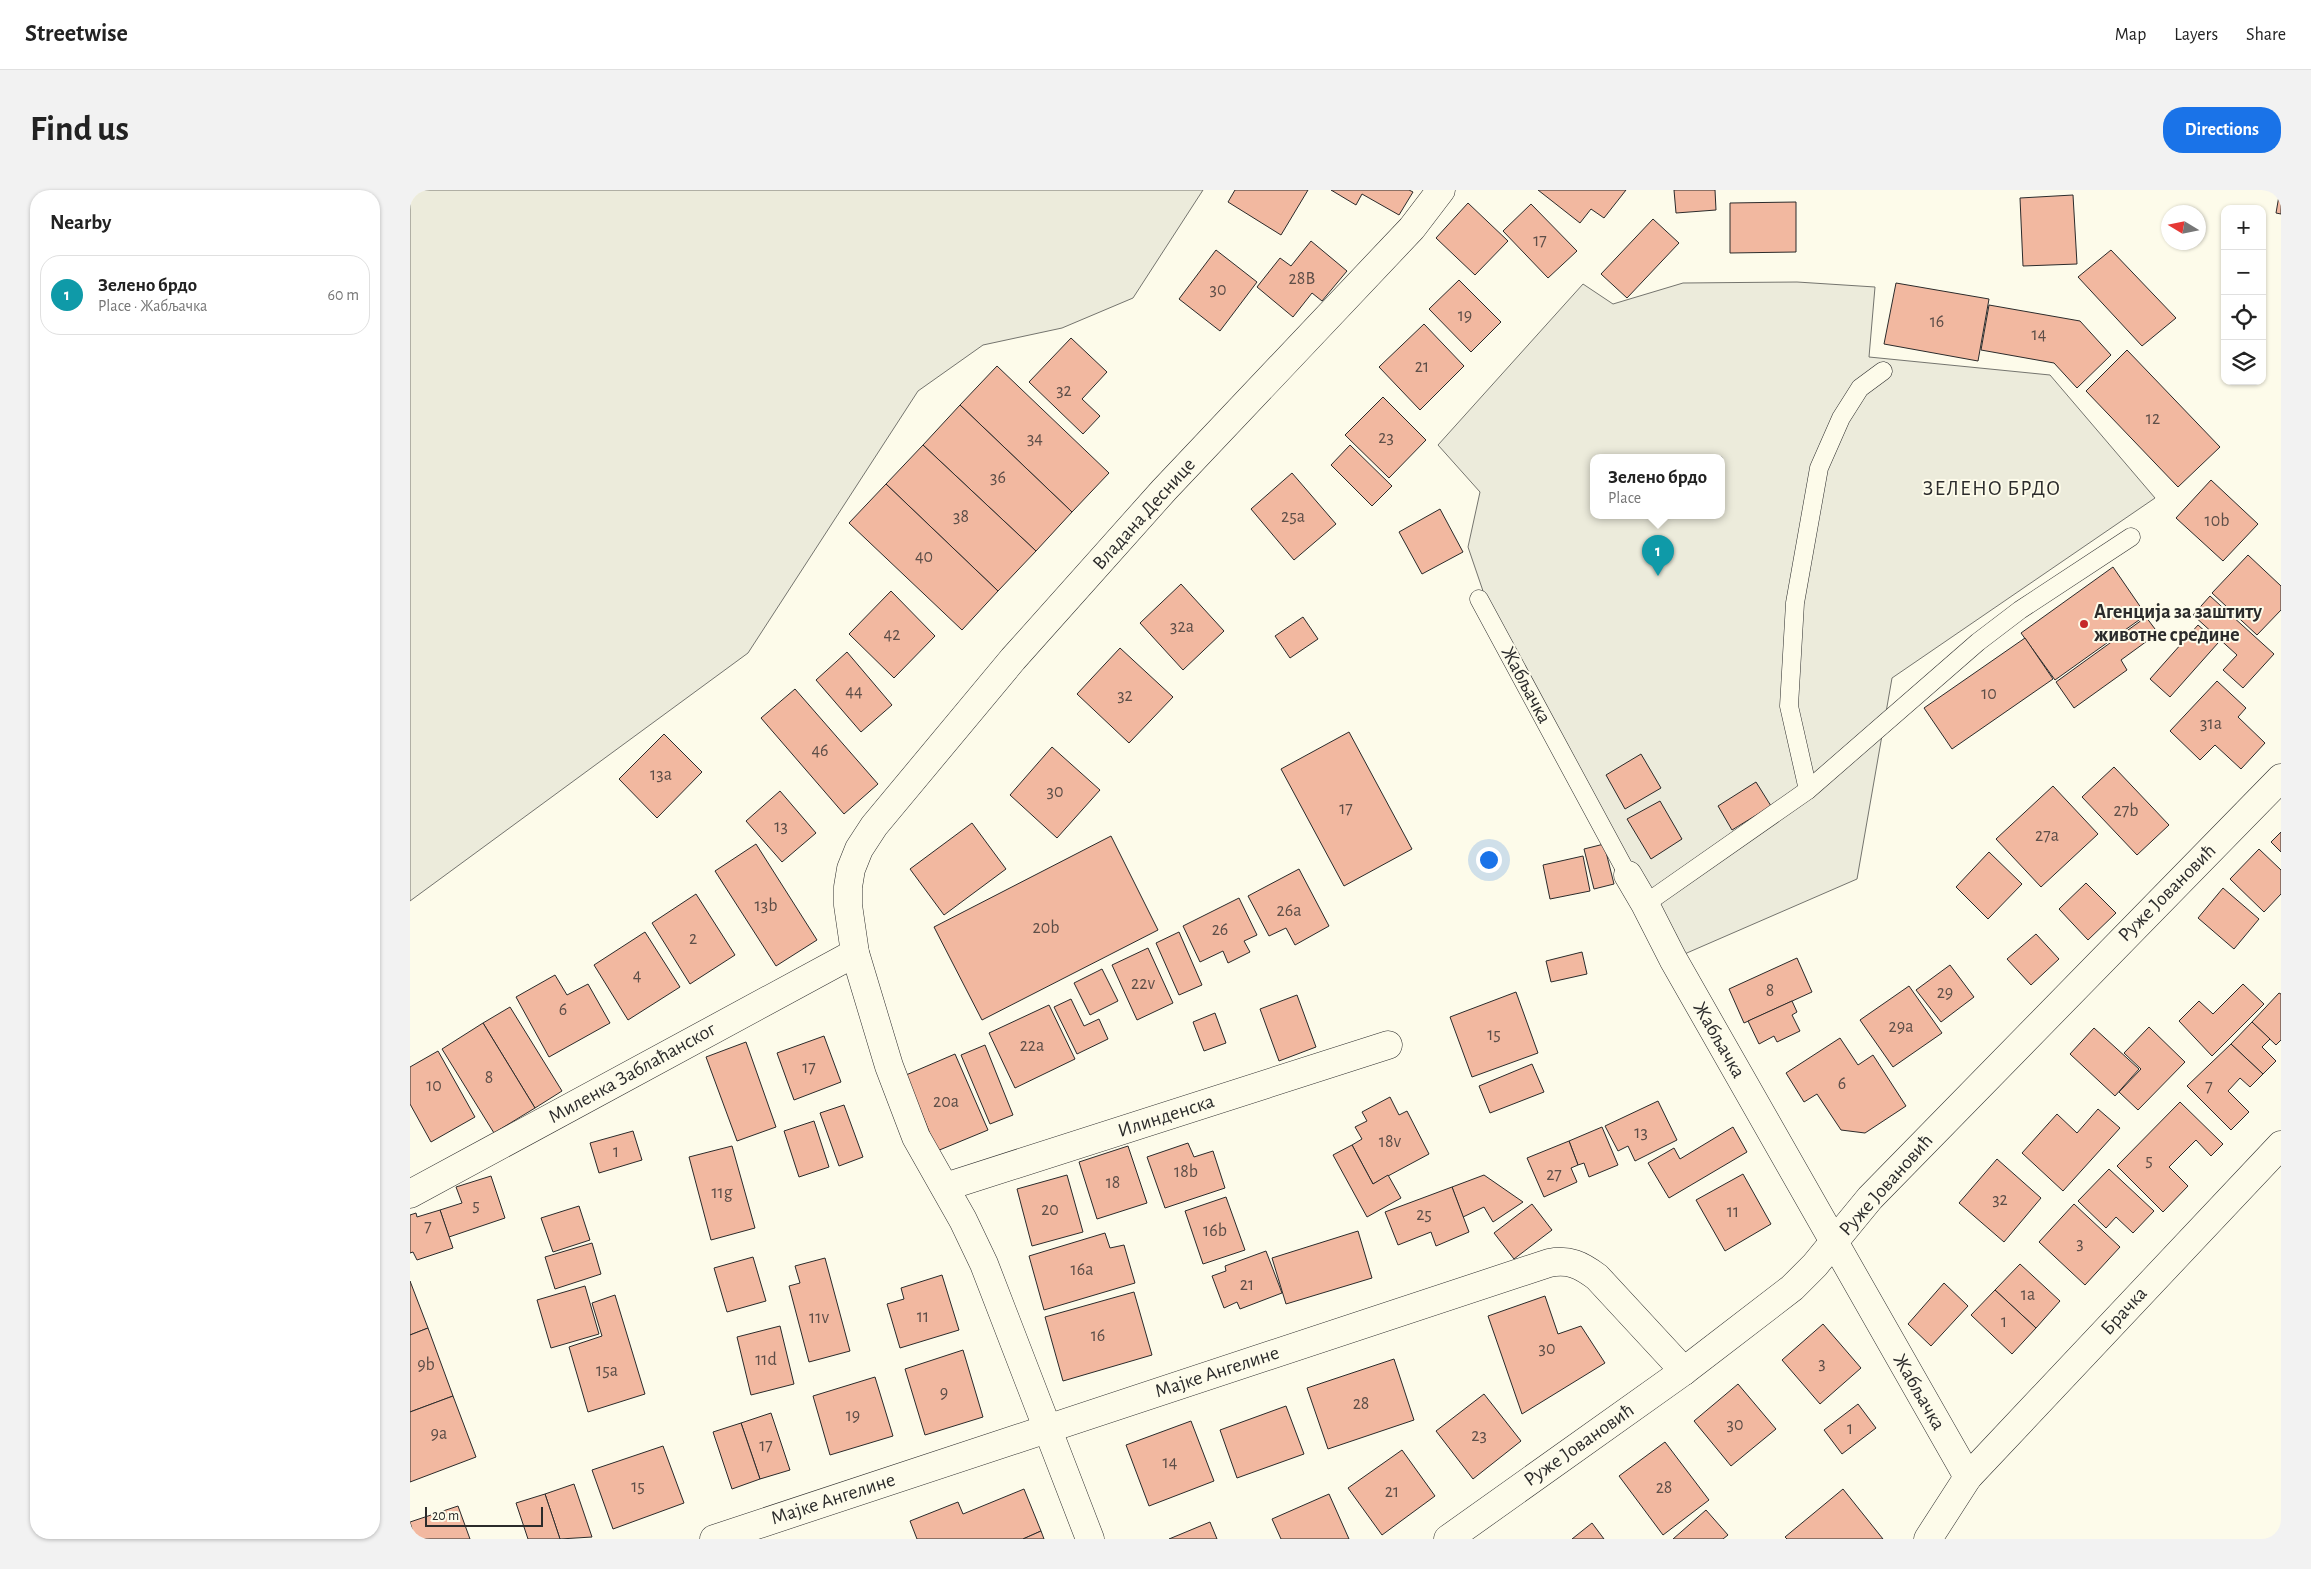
<!DOCTYPE html>
<meta charset="utf-8">
<style>
:root{--surface:#fff;--page:#f2f2f2;--text:#222;--muted:#767676;--line:#e0e0e0;--accent:#1a73e8}
body{margin:0;font-family:"Alegreya Sans",sans-serif;background:var(--page);color:var(--text)}
.controls{position:absolute;right:15px;top:15px;display:grid;overflow:hidden;border-radius:10px;box-shadow:0 1px 4px #0004}
.controls button{width:45px;height:45px;display:grid;place-items:center;padding:0;border:0;border-bottom:1px solid var(--line);background:var(--surface);color:var(--text);font:25px sans-serif}
.compass{position:absolute;left:1751px;top:15px;width:45px;height:45px;border-radius:50%;background:var(--surface);box-shadow:0 1px 4px #0004;rotate:280deg}
.scale{position:absolute;left:15px;bottom:12px;width:118px;box-sizing:border-box;padding-left:5px;border:2px solid #2b2b2b;border-top:0;font-size:14px;line-height:18px;white-space:nowrap;color:#2b2b2b;-webkit-text-stroke:4px #fdfbea;paint-order:stroke}
.you{position:absolute;left:1078px;top:669px;width:18px;height:18px;margin:-12px;border:4px solid #fff;border-radius:50%;background:#1a73e8;box-shadow:0 0 0 8px #1a73e833}
.badge{display:grid;place-items:center;width:32px;height:32px;border-radius:50%;background:var(--accent);color:#fff;font-size:16px;font-weight:700}
.pin{position:absolute;translate:-50% -41px;filter:drop-shadow(0 1px 2px #0008)}
.pin::after{content:'';position:absolute;top:26px;width:18px;height:15px;background:inherit;clip-path:polygon(0 0,100% 0,50% 100%)}
.popup{position:absolute;left:1180px;top:264px;width:135px;height:65px;box-sizing:border-box;display:grid;place-content:center;border-radius:10px;background:var(--surface);filter:drop-shadow(0 1px 4px #0005);font-size:16px;white-space:nowrap;color:var(--muted)}
.popup b{font-size:19px;color:var(--text)}
.popup::after{content:'';position:absolute;left:50%;top:100%;margin-left:-10px;border:10px solid transparent;border-top-color:var(--surface)}
.list{margin:0;padding:0;list-style:none}
h2{display:flex;justify-content:space-between;align-items:center;height:65px;margin:0;padding:0 20px;font-size:21px}
h2 small{font-size:16px;font-weight:400;color:var(--muted)}
.list li{display:grid;grid-template-columns:32px 1fr auto;gap:15px;align-items:center;box-sizing:border-box;height:80px;margin:0 10px 10px;padding:0 10px;border:1px solid var(--line);border-radius:20px}
.list b{display:block;font-size:19px;white-space:nowrap}
.list p{margin:0;font-size:16px;white-space:nowrap;color:var(--muted)}
.list em{font-size:16px;font-style:normal;color:var(--muted)}
.icon{flex:none;width:28px;height:28px;fill:none;stroke:currentColor;stroke-width:2;stroke-linecap:round;stroke-linejoin:round}
.map{position:relative;flex:none;width:1871px;height:1349px;overflow:hidden;border-radius:20px}
header{display:flex;align-items:center;gap:30px;box-sizing:border-box;height:70px;padding:0 25px;background:var(--surface);border-bottom:1px solid var(--line)}
header strong{font-size:24px}
nav{display:flex;gap:28px;margin-inline-start:auto;font-size:18px}
.intro{display:flex;align-items:center;justify-content:space-between;box-sizing:border-box;height:120px;padding:0 30px}
h1{margin:0;font-size:35px}
.button{padding:12px 22px;border-radius:20px;background:var(--accent);color:#fff;font-size:18px;font-weight:700}
main{display:flex;gap:30px;padding:0 30px}
aside{flex:1;background:var(--surface);border-radius:20px;box-shadow:0 1px 4px #0004}
.map>svg:first-child{display:block}
.green{fill:#ecebdb;stroke:#74746e;fill-rule:evenodd}
.building{fill:#f2b8a0;stroke:#2b2b2b}
.lines{fill:none;stroke-linecap:round;stroke-linejoin:round}
.lane-casing{stroke:#2b2b2b;stroke-width:19}
.street-casing{stroke:#2b2b2b;stroke-width:29}
.lane{stroke:#fdfbea;stroke-width:18}
.street{stroke:#fdfbea;stroke-width:28}
.poi-dot{fill:#c62828;stroke:#fdfbea;stroke-width:2}
.labels{text-anchor:middle;dominant-baseline:central;stroke-width:4;stroke-linejoin:round;paint-order:stroke}
.number-label{font-size:18px;fill:#5d4e48}
.street-label{font-size:20px;fill:#2b2b2b;stroke:#fdfbea}
.poi-label{font-size:20px;font-weight:bold;fill:#2b2b2b;stroke:#fdfbea;text-anchor:start}
.neighbourhood-label{font-size:21px;letter-spacing:1px;fill:#2b2b2b;stroke:#fdfbea}
</style>
<header>
<strong>Streetwise</strong>
<nav><a>Map</a><a>Layers</a><a>Share</a></nav>
</header>
<div class="intro"><h1>Find us</h1><a class="button">Directions</a></div>
<main>
<aside>
<h2>Nearby<small></small></h2>
<ul class="list">
<li><span class="badge" style="background:#0f9aa8">1</span><div><b>Зелено брдо</b><p>Place · Жабљачка</p></div><em>60 m</em></li>
</ul>
</aside>
<div class="map">
<svg width="1871" height="1349" viewBox="0 0 1871 1349">
<rect width="100%" height="100%" fill="#fdfbea"/>
<g class="green">
<path d="M0,0H793L723,108L652,138L573,155L508,201L338,463L0,711Z"/>
<path d="M1387,92L1465,97L1459,167L1640,185L1745,308L1482,488L1447,689L1263,769L1087,442L1058,357L1070,302L1028,255L1173,94L1203,114L1273,93ZM1184,267H1312V325H1184Z"/>
</g>
<g class="building">
<path d="M825,0H898L871,45L818,12Z"/>
<path d="M921,0H999L1003,2L989,25L952,4L946,15Z"/>
<path d="M1128,0H1216L1194,28L1181,19L1170,33Z"/>
<path d="M1264,0H1305L1306,20L1266,23Z"/>
<path d="M1870,0H1871V24L1866,23Z"/>
<path d="M1663,5L1667,74L1613,76L1610,8Z"/>
<path d="M1386,12V62L1320,63V13Z"/>
<path d="M1058,13L1098,51L1065,85L1026,48Z"/>
<path d="M1121,14L1167,61L1138,88L1093,41Z"/>
<path d="M1243,29L1269,53L1217,108L1191,84Z"/>
<path d="M901,51L937,81L912,111L902,103L883,127L847,97L870,68L881,76Z"/>
<path d="M806,60L847,92L810,141L769,109Z"/>
<path d="M1701,60L1766,128L1732,156L1668,87Z"/>
<path d="M1049,90L1091,132L1061,162L1019,119Z"/>
<path d="M1486,93L1579,109L1568,171L1474,154Z"/>
<path d="M1579,115L1670,131L1701,165L1667,198L1644,173L1571,160Z"/>
<path d="M1014,134L1054,176L1010,220L969,177Z"/>
<path d="M661,148L697,182L672,209L690,226L673,244L619,192Z"/>
<path d="M1717,160L1810,257L1768,297L1676,201Z"/>
<path d="M587,176L699,283L662,322L550,215Z"/>
<path d="M973,207L1016,250L979,288L935,245Z"/>
<path d="M550,215L662,322L626,361L513,255Z"/>
<path d="M513,255L626,361L588,401L476,294Z"/>
<path d="M940,255L982,296L962,316L921,275Z"/>
<path d="M882,283L926,334L884,370L841,319Z"/>
<path d="M1801,290L1848,334L1813,371L1766,328Z"/>
<path d="M476,294L588,401L552,440L439,333Z"/>
<path d="M1030,319L1053,362L1012,384L989,342Z"/>
<path d="M1838,365L1871,396V420L1847,445L1802,403Z"/>
<path d="M1703,377L1736,425L1645,490L1611,443Z"/>
<path d="M771,394L814,441L773,480L730,433Z"/>
<path d="M481,401L525,446L484,488L439,444Z"/>
<path d="M1800,406L1864,464L1833,498L1813,480L1827,465L1783,425Z"/>
<path d="M893,427L908,449L880,468L865,446Z"/>
<path d="M1736,427L1748,443L1711,470L1717,480L1664,518L1646,492Z"/>
<path d="M1788,435L1808,453L1760,507L1740,489Z"/>
<path d="M1615,448L1643,489L1542,559L1514,518Z"/>
<path d="M710,458L763,507L719,553L667,504Z"/>
<path d="M437,462L482,515L451,542L406,490Z"/>
<path d="M1807,491L1836,518L1828,527L1855,553L1831,579L1805,555L1790,570L1760,541Z"/>
<path d="M385,499L468,594L434,624L351,528Z"/>
<path d="M939,542L1002,659L934,696L871,579Z"/>
<path d="M254,544L292,582L247,628L209,589Z"/>
<path d="M642,557L690,600L647,648L600,605Z"/>
<path d="M1231,564L1251,598L1215,619L1196,585Z"/>
<path d="M1704,577L1759,635L1727,665L1672,607Z"/>
<path d="M1346,592L1361,616L1322,640L1308,616Z"/>
<path d="M1643,596L1688,644L1631,697L1586,649Z"/>
<path d="M370,601L406,643L372,672L336,631Z"/>
<path d="M1250,611L1272,649L1241,669L1217,629Z"/>
<path d="M562,633L596,679L534,725L500,679Z"/>
<path d="M1871,642V662L1861,652Z"/>
<path d="M701,646L748,740L572,830L524,737Z"/>
<path d="M346,654L407,750L366,776L305,681Z"/>
<path d="M1194,654L1204,694L1184,699L1174,659Z"/>
<path d="M1849,659L1871,680V704L1854,722L1820,689Z"/>
<path d="M1579,662L1612,694L1578,729L1546,697Z"/>
<path d="M1173,666L1180,701L1140,709L1133,675Z"/>
<path d="M889,679L919,736L885,755L876,738L859,746L838,706Z"/>
<path d="M1676,693L1706,723L1678,750L1649,719Z"/>
<path d="M1813,698L1849,729L1824,759L1788,728Z"/>
<path d="M286,704L325,765L280,794L242,733Z"/>
<path d="M829,708L847,745L834,751L840,762L818,773L813,761L790,772L773,736Z"/>
<path d="M235,742L270,797L218,830L184,775Z"/>
<path d="M769,742L792,795L769,805L746,753Z"/>
<path d="M1626,744L1649,769L1621,795L1597,769Z"/>
<path d="M738,758L763,813L727,830L702,775Z"/>
<path d="M1172,762L1177,784L1141,792L1136,771Z"/>
<path d="M1387,768L1402,802L1334,833L1319,799Z"/>
<path d="M1540,775L1564,807L1531,832L1506,800Z"/>
<path d="M692,779L708,811L680,825L664,793Z"/>
<path d="M145,785L157,805L178,794L200,833L139,867L106,807Z"/>
<path d="M1833,794L1854,814L1802,866L1769,831L1789,811L1803,824Z"/>
<path d="M1499,796L1532,843L1483,877L1450,830Z"/>
<path d="M1106,802L1128,863L1062,887L1040,827Z"/>
<path d="M1869,803L1871,804V850L1866,855L1842,832Z"/>
<path d="M887,805L906,857L869,871L850,819Z"/>
<path d="M661,809L674,836L689,829L698,849L667,864L644,817Z"/>
<path d="M1382,811L1387,822L1382,825L1390,841L1367,852L1364,846L1349,854L1338,831Z"/>
<path d="M639,815L665,869L605,898L579,843Z"/>
<path d="M100,817L152,901L125,918L73,833Z"/>
<path d="M805,823L816,853L794,861L783,832Z"/>
<path d="M1842,832L1860,849L1852,857L1866,871L1853,884L1821,854Z"/>
<path d="M73,833L125,918L84,943L32,859Z"/>
<path d="M1739,837L1775,872L1728,920L1709,902L1731,879L1714,863Z"/>
<path d="M1684,838L1729,879L1705,906L1660,864Z"/>
<path d="M414,846L431,892L384,910L367,863Z"/>
<path d="M1430,848L1448,875L1463,865L1496,916L1455,943L1431,940L1407,904L1394,912L1376,883Z"/>
<path d="M336,852L366,937L327,951L296,867Z"/>
<path d="M1821,854L1853,884L1840,897L1830,888L1818,901L1839,922L1821,940L1777,896Z"/>
<path d="M575,855L603,925L580,934L551,865Z"/>
<path d="M28,861L65,927L21,952L0,914V877Z"/>
<path d="M545,864L578,940L527,961L496,885Z"/>
<path d="M1122,874L1134,902L1080,923L1069,896Z"/>
<path d="M980,907L989,925L997,921L1019,964L963,994L942,955L952,949L945,937L957,931L952,922Z"/>
<path d="M1248,911L1267,950L1225,971L1218,956L1208,961L1195,936Z"/>
<path d="M1770,912L1813,954L1801,966L1786,950L1759,977L1778,996L1753,1022L1707,976Z"/>
<path d="M434,915L453,967L429,976L410,923Z"/>
<path d="M1688,919L1710,938L1653,1001L1612,963L1647,924L1667,943Z"/>
<path d="M404,931L419,977L389,987L374,941Z"/>
<path d="M1192,937L1208,975L1179,987L1174,973L1168,975L1159,951Z"/>
<path d="M1323,937L1337,962L1259,1008L1238,973L1264,958L1270,969Z"/>
<path d="M223,941L232,970L189,983L180,953Z"/>
<path d="M1159,951L1168,975L1161,978L1167,992L1134,1007L1117,968Z"/>
<path d="M778,953L784,967L803,961L815,998L755,1018L737,967Z"/>
<path d="M942,955L963,994L978,985L991,1008L957,1027L923,965Z"/>
<path d="M322,956L345,1038L301,1050L279,967Z"/>
<path d="M718,956L737,1013L687,1029L669,972Z"/>
<path d="M1587,969L1631,1008L1594,1052L1549,1013Z"/>
<path d="M1699,979L1744,1021L1723,1043L1706,1027L1696,1038L1668,1011Z"/>
<path d="M1333,984L1361,1034L1315,1061L1286,1010Z"/>
<path d="M657,985L673,1042L622,1056L607,999Z"/>
<path d="M1074,985L1113,1012L1083,1032L1074,1017L1053,1027L1042,997Z"/>
<path d="M81,986L95,1028L39,1047L30,1020L52,1013L46,997Z"/>
<path d="M1042,997L1059,1042L1026,1056L1021,1042L988,1055L975,1022Z"/>
<path d="M816,1007L835,1060L793,1074L775,1021Z"/>
<path d="M1122,1014L1142,1040L1104,1069L1084,1043Z"/>
<path d="M1664,1014L1710,1057L1675,1095L1629,1052Z"/>
<path d="M169,1016L180,1050L143,1062L131,1028Z"/>
<path d="M30,1020L43,1058L7,1070L3,1062L0,1063V1025L6,1023L7,1027Z"/>
<path d="M948,1041L962,1088L876,1114L862,1068Z"/>
<path d="M695,1043L700,1058L714,1055L725,1093L634,1120L619,1066Z"/>
<path d="M182,1053L191,1084L145,1099L135,1067Z"/>
<path d="M856,1061L872,1103L830,1119L827,1112L814,1118L802,1086L816,1081L815,1076Z"/>
<path d="M343,1067L356,1111L317,1122L304,1078Z"/>
<path d="M415,1068L440,1161L399,1172L379,1096L390,1093L385,1076Z"/>
<path d="M1610,1074L1650,1111L1626,1138L1585,1100Z"/>
<path d="M532,1085L549,1140L490,1158L477,1114L494,1109L491,1098Z"/>
<path d="M0,1091L18,1138L0,1145Z"/>
<path d="M1534,1093L1558,1116L1521,1156L1498,1134Z"/>
<path d="M175,1096L189,1144L141,1158L127,1110Z"/>
<path d="M1585,1100L1626,1138L1602,1164L1561,1125Z"/>
<path d="M724,1102L742,1165L653,1191L635,1127Z"/>
<path d="M205,1105L235,1204L178,1222L159,1157L192,1146L182,1113Z"/>
<path d="M1135,1106L1148,1144L1171,1136L1195,1173L1112,1224L1078,1126Z"/>
<path d="M1413,1134L1451,1178L1410,1214L1372,1170Z"/>
<path d="M370,1136L384,1194L341,1205L327,1147Z"/>
<path d="M18,1138L43,1206L0,1222V1145Z"/>
<path d="M553,1160L573,1227L515,1245L495,1179Z"/>
<path d="M984,1169L1004,1230L918,1259L897,1198Z"/>
<path d="M465,1187L483,1246L420,1265L403,1206Z"/>
<path d="M1328,1194L1366,1239L1321,1276L1284,1231Z"/>
<path d="M1074,1204L1111,1251L1063,1289L1026,1241Z"/>
<path d="M43,1206L66,1267L0,1292V1222Z"/>
<path d="M1448,1214L1466,1238L1432,1264L1414,1240Z"/>
<path d="M876,1216L894,1264L827,1288L810,1240Z"/>
<path d="M361,1223L380,1280L350,1289L331,1233Z"/>
<path d="M781,1231L804,1291L739,1316L716,1255Z"/>
<path d="M331,1233L350,1289L322,1299L303,1242Z"/>
<path d="M1255,1252L1299,1310L1253,1345L1209,1286Z"/>
<path d="M253,1256L274,1313L203,1339L182,1280Z"/>
<path d="M992,1260L1025,1306L972,1345L938,1298Z"/>
<path d="M164,1294L182,1347L150,1349L135,1304Z"/>
<path d="M614,1299L631,1341L613,1349H507L500,1331L548,1312L553,1324Z"/>
<path d="M1433,1299L1473,1349H1377L1375,1347Z"/>
<path d="M135,1304L150,1349H118L106,1313Z"/>
<path d="M919,1304L939,1349H871L862,1329Z"/>
<path d="M48,1316L60,1349H5L0,1332Z"/>
<path d="M1296,1320L1318,1345L1313,1349H1263Z"/>
<path d="M800,1332L807,1349H759Z"/>
<path d="M1182,1333L1194,1349H1162Z"/>
<path d="M631,1341L634,1349H613Z"/>
</g>
<g class="lines">
<g class="lane-casing">
<g id="lane">
<path d="M1069,409L1218,685"/>
<path d="M1398,600L1379,516L1385,413L1409,278L1431,228L1450,198L1473,181"/>
<path d="M1235,714L1398,600L1568,452L1610,420L1721,347"/>
</g>
</g>
<g class="street-casing">
<g id="street">
<path d="M1218,685L1235,714L1263,769L1558,1287"/>
<path d="M535,997L978,855"/>
<path d="M0,1004L445,763"/>
<path d="M304,1349L1139,1073C1159,1069 1171,1075 1187,1087L1274,1181"/>
<path d="M680,1349L574,1074L553,1030L506,947L479,876L445,763L438,715V697L441,679L449,659L464,636L603,469L754,300L1002,38L1031,0"/>
<path d="M1038,1349L1274,1181L1382,1098L1405,1075L1460,1008L1871,588"/>
<path d="M1518,1349L1558,1287L1871,955"/>
</g>
</g>
<use href="#lane" class="lane"/>
<use href="#street" class="street"/>
</g>
<circle class="poi-dot" cx="1674" cy="434" r="5"/>
<g class="labels">
<g class="number-label">
<text x="1130" y="51">17</text>
<text x="892" y="89">28В</text>
<text x="808" y="100">30</text>
<text x="1055" y="126">19</text>
<text x="1527" y="132">16</text>
<text x="1629" y="145">14</text>
<text x="1012" y="177">21</text>
<text x="654" y="201">32</text>
<text x="1743" y="229">12</text>
<text x="976" y="248">23</text>
<text x="625" y="249">34</text>
<text x="588" y="288">36</text>
<text x="551" y="327">38</text>
<text x="883" y="327">25a</text>
<text x="1807" y="331">10b</text>
<text x="514" y="367">40</text>
<text x="772" y="437">32a</text>
<text x="482" y="445">42</text>
<text x="444" y="502">44</text>
<text x="1579" y="504">10</text>
<text x="715" y="506">32</text>
<text x="1801" y="534">31a</text>
<text x="410" y="561">46</text>
<text x="251" y="585">13a</text>
<text x="645" y="602">30</text>
<text x="936" y="619">17</text>
<text x="1716" y="621">27b</text>
<text x="371" y="637">13</text>
<text x="1637" y="646">27a</text>
<text x="356" y="716">13b</text>
<text x="879" y="721">26a</text>
<text x="636" y="738">20b</text>
<text x="810" y="740">26</text>
<text x="283" y="749">2</text>
<text x="227" y="786">4</text>
<text x="733" y="794">22v</text>
<text x="1360" y="801">8</text>
<text x="1535" y="803">29</text>
<text x="153" y="820">6</text>
<text x="1491" y="837">29a</text>
<text x="1084" y="845">15</text>
<text x="622" y="856">22a</text>
<text x="399" y="878">17</text>
<text x="79" y="888">8</text>
<text x="1432" y="894">6</text>
<text x="24" y="896">10</text>
<text x="1799" y="897">7</text>
<text x="536" y="912">20a</text>
<text x="1231" y="943">13</text>
<text x="980" y="952">18v</text>
<text x="206" y="962">1</text>
<text x="1739" y="971">5</text>
<text x="776" y="982">18b</text>
<text x="1144" y="985">27</text>
<text x="703" y="993">18</text>
<text x="312" y="1003">11g</text>
<text x="1590" y="1010">32</text>
<text x="66" y="1016">5</text>
<text x="640" y="1020">20</text>
<text x="1323" y="1022">11</text>
<text x="1014" y="1025">25</text>
<text x="18" y="1037">7</text>
<text x="805" y="1041">16b</text>
<text x="1670" y="1054">3</text>
<text x="672" y="1080">16a</text>
<text x="837" y="1095">21</text>
<text x="1618" y="1105">1a</text>
<text x="513" y="1127">11</text>
<text x="409" y="1128">11v</text>
<text x="1594" y="1132">1</text>
<text x="688" y="1146">16</text>
<text x="1137" y="1159">30</text>
<text x="356" y="1170">11d</text>
<text x="1412" y="1174">3</text>
<text x="16" y="1175">9b</text>
<text x="197" y="1181">15a</text>
<text x="534" y="1203">9</text>
<text x="951" y="1214">28</text>
<text x="443" y="1226">19</text>
<text x="1325" y="1235">30</text>
<text x="1440" y="1239">1</text>
<text x="29" y="1244">9a</text>
<text x="1069" y="1246">23</text>
<text x="356" y="1256">17</text>
<text x="760" y="1273">14</text>
<text x="228" y="1297">15</text>
<text x="1254" y="1298">28</text>
<text x="982" y="1302">21</text>
</g>
<g class="street-label">
<text transform="translate(734 324) rotate(-48)">Владана Деснице</text>
<text transform="translate(1116 495) rotate(62)">Жабљачка</text>
<text transform="translate(1757 703) rotate(-45)">Руже Јовановић</text>
<text transform="translate(1309 850) rotate(60)">Жабљачка</text>
<text transform="translate(222 883) rotate(-29)">Миленка Заблаћанског</text>
<text transform="translate(756 926) rotate(-18)">Илинденска</text>
<text transform="translate(1476 995) rotate(-48)">Руже Јовановић</text>
<text transform="translate(1714 1121) rotate(-47)">Брачка</text>
<text transform="translate(807 1182) rotate(-18)">Мајке Ангелине</text>
<text transform="translate(1509 1202) rotate(60)">Жабљачка</text>
<text transform="translate(1169 1255) rotate(-35)">Руже Јовановић</text>
<text transform="translate(423 1309) rotate(-18)">Мајке Ангелине</text>
</g>
<g class="poi-label">
<text x="1684" y="422">Агенција за заштиту<tspan x="1684" dy="23">животне средине</tspan></text>
</g>
<g class="neighbourhood-label">
<text x="1582" y="298">ЗЕЛЕНО БРДО</text>
</g>
</g>
</svg>
<div class="controls">
<button>+</button>
<button>−</button>
<button><svg class="icon" aria-label="locate" viewBox="0 0 24 24"><circle cx="12" cy="12" r="6"/><path d="M12 2v4M12 18v4M2 12h4M18 12h4"/></svg></button>
<button><svg class="icon" aria-label="layers" viewBox="0 0 24 24"><path d="M12 4l9 5-9 5-9-5zM3 14l9 5 9-5"/></svg></button>
</div>
<svg class="compass" viewBox="-18 -18 36 36"><path d="M0-13l5 13h-10z" fill="#e53935"/><path d="M0 13l5-13h-10z" fill="#767676"/></svg>
<div class="scale">20 m</div>
<div class="you"></div>
<div class="pin badge" style="left:1248px;top:386px;background:#0f9aa8">1</div>
<div class="popup"><b>Зелено брдо</b>Place</div>
</div>
</main>
